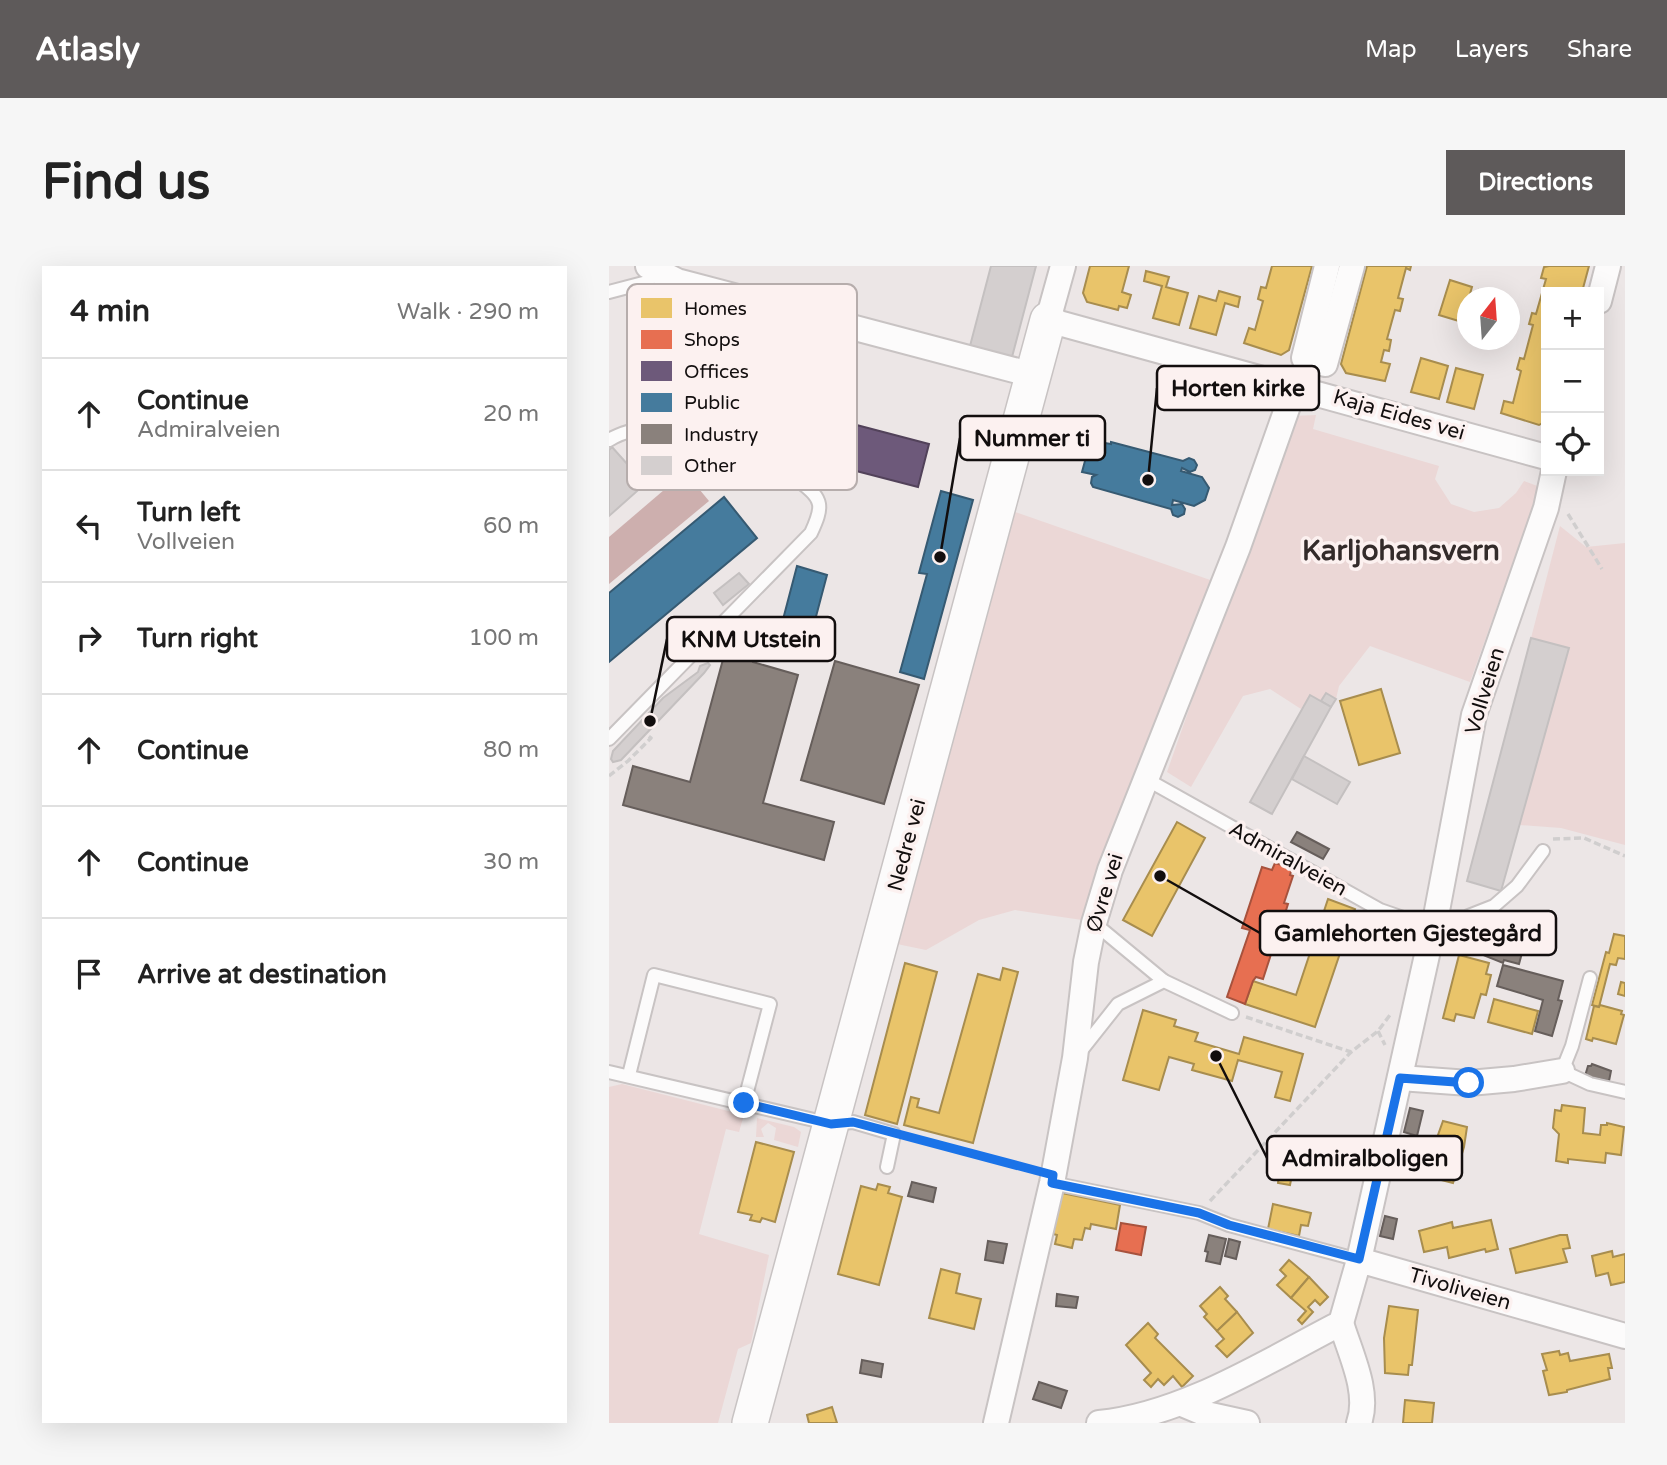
<!DOCTYPE html>
<meta charset="utf-8">
<style>
:root{--surface:#fff;--page:#f6f6f6;--text:#222;--muted:#767676;--line:#e0e0e0;--accent:#5e5a5a}
body{margin:0;font-family:"Varela Round",sans-serif;background:var(--page);color:var(--text)}
.controls{position:absolute;right:21px;top:21px;display:grid;overflow:hidden;border-radius:0px;box-shadow:0 7px 28px #0002}
.controls button{width:63px;height:63px;display:grid;place-items:center;padding:0;border:0;border-bottom:2px solid var(--line);background:var(--surface);color:var(--text);font:35px sans-serif}
.compass{position:absolute;left:848px;top:21px;width:63px;height:63px;border-radius:50%;background:var(--surface);box-shadow:0 7px 28px #0002;rotate:17deg}
.stop{position:absolute;width:21px;height:21px;margin:-16px;border:5px solid #1a73e8;border-radius:50%;background:#fff}
.stop.end{background:#1a73e8;border-color:#fff;box-shadow:0 2px 7px #0008}
.list{margin:0;padding:0;list-style:none}
h2{display:flex;justify-content:space-between;align-items:center;height:91px;margin:0;padding:0 28px;font-size:30px}
h2 small{font-size:23px;font-weight:400;color:var(--muted)}
.list li{display:grid;grid-template-columns:46px 1fr auto;gap:21px;align-items:center;box-sizing:border-box;height:112px;padding:0 28px;border-top:2px solid var(--line)}
.list b{display:block;font-size:26px;white-space:nowrap}
.list p{margin:0;font-size:23px;white-space:nowrap;color:var(--muted)}
.list em{font-size:23px;font-style:normal;color:var(--muted)}
.icon{flex:none;width:38px;height:38px;fill:none;stroke:currentColor;stroke-width:2;stroke-linecap:round;stroke-linejoin:round}
.map{position:relative;flex:none;width:1016px;height:1157px;overflow:hidden;border-radius:0px}
header{display:flex;align-items:center;gap:42px;box-sizing:border-box;height:98px;padding:0 35px;background:var(--accent);color:#fff}
header strong{font-size:33px}
nav{display:flex;gap:38px;margin-inline-start:auto;font-size:24px}
.intro{display:flex;align-items:center;justify-content:space-between;box-sizing:border-box;height:168px;padding:0 42px}
h1{margin:0;font-size:49px}
.button{padding:18px 32px;border-radius:0px;background:var(--accent);color:#fff;font-size:24px;font-weight:700}
main{display:flex;gap:42px;padding:0 42px}
aside{flex:1;background:var(--surface);border-radius:0px;box-shadow:0 7px 28px #0002}
.map>svg:first-child{display:block}
.green{fill:#ebd7d6}
.water{fill:#cdafae}
.homes{fill:#e9c46a;stroke:#a88d4e;stroke-width:2}
.shops{fill:#e76f51;stroke:#a7523d;stroke-width:2}
.offices{fill:#6d597a;stroke:#52425a;stroke-width:2}
.public{fill:#457b9d;stroke:#365a72;stroke-width:2}
.industry{fill:#8a817c;stroke:#665e5b;stroke-width:2}
.building{fill:#d4cfcf;stroke:#c4c0c0;stroke-width:2}
.lines{fill:none;stroke-linecap:round;stroke-linejoin:round}
.lane-casing{stroke:#c8c3c3;stroke-width:16}
.street-casing{stroke:#c8c3c3;stroke-width:28}
.secondary-casing{stroke:#c8c3c3;stroke-width:38}
.path{stroke:#d0cece;stroke-width:3.5;stroke-dasharray:7 3.5;stroke-linecap:butt}
.lane{stroke:#fcfbfb;stroke-width:12}
.street{stroke:#fcfbfb;stroke-width:24}
.secondary{stroke:#fcfbfb;stroke-width:35}
.route{stroke:#1a73e8;stroke-width:9}
.labels{text-anchor:middle;dominant-baseline:central;stroke-width:7;stroke-linejoin:round;paint-order:stroke}
.street-label{font-size:21px;fill:#120e0e;stroke:#fcf1f0}
.district-label{font-size:28px;font-weight:bold;fill:#332b2a;stroke:#fcf1f0}
.key{fill:#fcf1f0;stroke:#b6adac;stroke-width:2}
.key-label{font-size:19px;fill:#120e0e}
.leader{fill:none;stroke:#120e0e;stroke-width:2.5}
.callout-dot{fill:#120e0e;stroke:#fcf1f0;stroke-width:2.5}
.callout{fill:#fcf1f0;stroke:#120e0e;stroke-width:2.5}
.callout-label{font-size:23px;text-anchor:middle;font-weight:bold;fill:#120e0e}
</style>
<header>
<strong>Atlasly</strong>
<nav><a>Map</a><a>Layers</a><a>Share</a></nav>
</header>
<div class="intro"><h1>Find us</h1><a class="button">Directions</a></div>
<main>
<aside>
<h2>4 min<small>Walk · 290 m</small></h2>
<ul class="list">
<li><svg class="icon" aria-label="ahead" viewBox="0 0 24 24"><path d="M12 20V5M6 11l6-6 6 6"/></svg><div><b>Continue</b><p>Admiralveien</p></div><em>20 m</em></li>
<li><svg class="icon" aria-label="left" viewBox="0 0 24 24"><path d="M17 20v-9H6M10 6l-5 5 5 5"/></svg><div><b>Turn left</b><p>Vollveien</p></div><em>60 m</em></li>
<li><svg class="icon" aria-label="right" viewBox="0 0 24 24"><path d="M7 20v-9h11M14 6l5 5-5 5"/></svg><div><b>Turn right</b></div><em>100 m</em></li>
<li><svg class="icon" aria-label="ahead" viewBox="0 0 24 24"><path d="M12 20V5M6 11l6-6 6 6"/></svg><div><b>Continue</b></div><em>80 m</em></li>
<li><svg class="icon" aria-label="ahead" viewBox="0 0 24 24"><path d="M12 20V5M6 11l6-6 6 6"/></svg><div><b>Continue</b></div><em>30 m</em></li>
<li><svg class="icon" aria-label="arrive" viewBox="0 0 24 24"><path d="M6 21V4h12l-3 4 3 4H6"/></svg><div><b>Arrive at destination</b></div></li>
</ul>
</aside>
<div class="map">
<svg width="1016" height="1157" viewBox="0 0 1016 1157">
<rect width="100%" height="100%" fill="#ece6e6"/>
<g class="green">
<path d="M707,149L704,163L830,200L826,213L842,238L865,246L890,242L907,227L915,215L931,221L861,416L761,380L730,420L727,433L717,428L712,435L701,429L692,443L661,423L634,430L582,521L558,506L683,150Z"/>
<path d="M406,246L607,316L473,654L406,644L370,654L317,684L283,677Z"/>
<path d="M951,260L977,281L1016,277V579L952,562L910,559L960,382L922,372Z"/>
<path d="M13,818L135,849L130,866L117,863L90,968L160,989L142,1077L129,1083L109,1157H0V821Z"/>
<path d="M148,852L185,861L192,866L189,881L165,874L167,862L159,857L152,863L155,871H147Z"/>
</g>
<path class="water" d="M76,206L100,235L0,318V271Z"/>
<g class="homes">
<path d="M481,0H520L513,26L522,29L518,42L510,40L509,44L478,36L474,27Z"/>
<path d="M663,0H703L680,84L672,89L635,77L640,62L646,64L654,35L649,33L652,21L657,22Z"/>
<path d="M758,0H802L801,4L797,2L789,32L794,33L791,45L786,44L778,73L782,74L780,85L775,84L772,96L781,98L776,115L737,107L732,98Z"/>
<path d="M940,0H980L973,26H937V155L930,159L892,147L895,135L904,137L912,105L908,103L911,92L915,93L924,59L920,58L923,47L927,48L937,13L932,12L935,1Z"/>
<path d="M537,5L560,11L557,21L579,27L570,59L544,52L553,20L535,15Z"/>
<path d="M841,14L863,21L853,56L830,49Z"/>
<path d="M870,24L894,30L893,32H868Z"/>
<path d="M610,25L631,31L629,41L616,37L607,69L581,62L590,30L607,35Z"/>
<path d="M812,92L839,100L830,133L802,126Z"/>
<path d="M847,102L874,109L865,143L838,136Z"/>
<path d="M772,423L791,487L750,499L731,435Z"/>
<path d="M568,556L596,572L543,670L514,654Z"/>
<path d="M719,633L746,643L706,761L636,738L644,715L687,729Z"/>
<path d="M1005,668L1016,670V693L1009,692L1007,699L1001,698L990,741L983,739L997,686L1000,687Z"/>
<path d="M850,689L880,697L877,708L882,709L877,729L872,728L865,752L847,748L845,755L834,752Z"/>
<path d="M296,697L328,706L288,858L256,849Z"/>
<path d="M394,702L409,706L364,877L295,859L302,831L310,833L308,841L330,847L369,708L391,714Z"/>
<path d="M1012,716L1016,717V730L1009,728Z"/>
<path d="M885,733L929,745L923,768L879,756Z"/>
<path d="M991,739L1013,745L1012,748L1015,749L1007,778L984,772L983,775L977,773L985,740L990,741Z"/>
<path d="M534,744L567,754L565,760L589,767L586,775L630,788L635,771L694,788L681,835L666,831L673,806L629,794L623,815L583,804L585,798L560,791L550,824L514,814Z"/>
<path d="M953,839L976,842L974,867L991,869L992,859H998V857L1015,861L1012,889L997,887L996,897L959,893V897L947,895L950,868L944,862L946,844L952,845Z"/>
<path d="M834,855L858,861L855,881L844,917L817,910L823,890L818,888L820,879L825,880Z"/>
<path d="M147,876L185,886L166,956L153,952L151,956L141,954L143,949L129,946Z"/>
<path d="M670,907L683,909L681,919L669,917Z"/>
<path d="M269,918L281,921L279,927L293,931L270,1019L229,1008L252,920L267,924Z"/>
<path d="M453,927L511,939L507,963L482,958L481,963L476,962L473,974L465,973L463,982L446,978L448,969L444,968Z"/>
<path d="M664,938L702,947L699,960L692,959L690,970L659,963Z"/>
<path d="M882,954L889,983L877,986L876,983L840,992L838,981L815,986L810,965L843,956L844,962Z"/>
<path d="M951,969H958L961,982L954,983L958,996L907,1007L901,983Z"/>
<path d="M1003,985L1004,991L1016,988V1016L1002,1019L999,1007L987,1010L983,990Z"/>
<path d="M680,994L700,1011L682,1032L668,1019L677,1010L671,1004Z"/>
<path d="M332,1003L351,1008L347,1027L372,1033L365,1063L320,1052Z"/>
<path d="M700,1011L719,1031L711,1039L706,1034L699,1041L704,1046L693,1058L689,1054L697,1045L682,1032Z"/>
<path d="M611,1021L619,1030L616,1033L628,1046L608,1065L595,1051L598,1048L591,1040Z"/>
<path d="M780,1040L809,1044L803,1099H800L799,1109L776,1107L775,1072Z"/>
<path d="M628,1046L644,1067L618,1091L607,1080L615,1073L608,1065Z"/>
<path d="M539,1057L549,1068L546,1072L584,1110L573,1121L564,1110L555,1119L549,1113L542,1121L535,1114L542,1107L517,1079Z"/>
<path d="M950,1085L951,1089L959,1087L961,1095L1000,1088L1003,1102H999L1001,1113L958,1124V1126L940,1129L934,1105L938,1104L933,1088Z"/>
<path d="M796,1134L825,1137L823,1157H794Z"/>
<path d="M223,1141L228,1157H200L198,1149Z"/>
</g>
<g class="shops">
<path d="M666,597L683,602L681,609L684,610L675,637L679,638L668,673L656,669L654,675L665,679L654,713L647,711L644,715L636,738L618,731L641,664L633,662L653,601L663,604Z"/>
<path d="M512,957L537,961L532,989L507,984Z"/>
</g>
<path class="offices" d="M40,40L163,73V75L190,83L191,76L236,88L218,156L234,160L236,156L320,178L309,221L224,199L225,194L209,190L207,200L162,188L182,112L155,105L154,108L70,86L67,97L30,87L33,76L31,75Z"/>
<g class="public">
<path d="M502,176L574,195L580,192L585,194L588,199L586,204L581,206L573,202L572,205L593,211L600,222L596,234L585,240L564,234L563,239L573,238L576,243L575,248L569,251L564,249L562,243L484,221L482,217L483,211L487,209L473,206L479,184L493,188L490,184L492,179L496,177L502,178Z"/>
<path d="M332,225L364,234L315,413L291,406L318,308L310,307Z"/>
<path d="M115,231L148,272L0,396V327Z"/>
<path d="M188,300L218,309L196,392L166,384Z"/>
</g>
<g class="industry">
<path d="M123,360L151,368L144,396L189,409L154,537L225,556L215,594L14,539L24,500L81,516Z"/>
<path d="M226,395L310,419L275,538L192,514Z"/>
<path d="M688,566L720,583L714,593L682,576Z"/>
<path d="M872,675L913,687L910,698L895,694L894,697L869,687Z"/>
<path d="M894,699L954,715L949,734L953,735L943,770L926,765L934,734L888,720Z"/>
<path d="M983,798L1002,805L1000,815L976,810L979,800H982Z"/>
<path d="M801,842L814,845L808,870L795,866Z"/>
<path d="M303,916L327,922L324,936L299,930Z"/>
<path d="M776,950L788,953L784,973L771,970Z"/>
<path d="M600,969L617,973L611,998L597,995L599,986L596,985Z"/>
<path d="M620,973L631,976L627,993L616,990Z"/>
<path d="M379,975L398,978L394,997L376,994Z"/>
<path d="M448,1028L469,1031L467,1042L447,1040Z"/>
<path d="M253,1094L274,1098L272,1111L251,1107Z"/>
<path d="M430,1116L458,1125L452,1142L424,1133Z"/>
</g>
<g class="building">
<path d="M382,0H427L403,91L361,80Z"/>
<path d="M3,181L36,218L0,250V184Z"/>
<path d="M130,307L140,318L114,339L105,327Z"/>
<path d="M922,372L960,382L892,625L858,615Z"/>
<path d="M99,397L101,399L95,407L12,494L4,496L2,493L4,485L54,432L89,406L91,400Z"/>
<path d="M717,427L727,433L722,441L712,435Z"/>
<path d="M701,429L722,441L663,548L641,536Z"/>
<path d="M695,490L741,516L728,538L683,513Z"/>
</g>
<g class="lines">
<g class="lane-casing">
<g id="lane">
<path d="M0,26L38,16L46,5"/>
<path d="M0,174C15,165 36,160 53,163C96,172 150,199 191,216C215,233 214,241 202,267L0,473"/>
<path d="M537,513L771,644L797,653L857,651L885,640L908,620L934,585"/>
<path d="M485,657L555,715"/>
<path d="M981,712L963,780L953,805L981,818L1016,826"/>
<path d="M471,786L509,738L555,715L623,747"/>
<path d="M0,806L222,858L244,856L285,868L278,901"/>
<path d="M20,809L45,709L161,738L135,837"/>
<path d="M443,917L590,947L620,959L750,994"/>
</g>
</g>
<g class="street-casing">
<g id="street">
<path d="M39,0L68,15L424,109"/>
<path d="M454,0L439,54L937,191"/>
<path d="M990,35L999,0"/>
<path d="M695,92L718,0"/>
<path d="M716,98L743,0"/>
<path d="M827,650L865,449L937,242L945,205"/>
<path d="M791,812L860,817L905,813L953,805"/>
<path d="M750,994L818,689"/>
<path d="M732,1057C741,1087 761,1126 750,1157"/>
<path d="M573,1138L597,1148L638,1157"/>
<path d="M387,1157L443,917L466,792L477,696L485,657L501,604L629,281L686,120"/>
<path d="M490,1157C574,1149 658,1095 732,1057L750,994L1016,1070"/>
</g>
</g>
<g class="secondary-casing">
<path id="secondary" d="M141,1157L439,54"/>
</g>
<g class="path">
<path d="M959,248L993,303"/>
<path d="M0,510L19,495L42,472L37,468"/>
<path d="M944,573L975,572L1016,590"/>
<path d="M637,751L742,786L769,765L781,749"/>
<path d="M769,765L776,779"/>
<path d="M300,872L425,904"/>
<path d="M601,935L742,786"/>
</g>
<use href="#lane" class="lane"/>
<use href="#street" class="street"/>
<use href="#secondary" class="secondary"/>
</g>
<g class="lines">
<path class="route" d="M135,837L222,858L244,856L444,909L443,917L590,947L620,959L750,993L791,812L860,817"/>
</g>
<g class="labels">
<g class="street-label">
<text transform="translate(790 149) rotate(16)">Kaja Eides vei</text>
<text transform="translate(876 425) rotate(-73)">Vollveien</text>
<text transform="translate(298 579) rotate(-75)">Nedre vei</text>
<text transform="translate(679 593) rotate(29)">Admiralveien</text>
<text transform="translate(496 627) rotate(-73)">Øvre vei</text>
<text transform="translate(851 1023) rotate(16)">Tivoliveien</text>
</g>
<g class="district-label">
<text x="792" y="285">Karljohansvern</text>
</g>
</g>
<rect x="18" y="18" width="230" height="206" rx="10" class="key"/>
<rect x="32" y="32" width="31" height="20" fill="#e9c46a"/>
<rect x="32" y="64" width="31" height="19" fill="#e76f51"/>
<rect x="32" y="95" width="31" height="20" fill="#6d597a"/>
<rect x="32" y="127" width="31" height="19" fill="#457b9d"/>
<rect x="32" y="158" width="31" height="20" fill="#8a817c"/>
<rect x="32" y="190" width="31" height="19" fill="#d4cfcf"/>
<g class="key-label">
<text x="75" y="49">Homes</text>
<text x="75" y="80">Shops</text>
<text x="75" y="112">Offices</text>
<text x="75" y="143">Public</text>
<text x="75" y="175">Industry</text>
<text x="75" y="206">Other</text>
</g>
<path class="leader" d="M539 214L548 122M331 291L351 172M41 455L58 373M551 610L651 667M607 790L658 892"/>
<g class="callout-dot">
<circle cx="539" cy="214" r="7"/>
<circle cx="331" cy="291" r="7"/>
<circle cx="41" cy="455" r="7"/>
<circle cx="551" cy="610" r="7"/>
<circle cx="607" cy="790" r="7"/>
</g>
<g class="callout">
<rect x="548" y="100" width="162" height="44" rx="7"/>
<rect x="351" y="150" width="145" height="44" rx="7"/>
<rect x="58" y="351" width="168" height="44" rx="7"/>
<rect x="651" y="645" width="296" height="44" rx="7"/>
<rect x="658" y="870" width="195" height="44" rx="7"/>
</g>
<g class="callout-label">
<text x="629" y="130">Horten kirke</text>
<text x="423" y="180">Nummer ti</text>
<text x="142" y="381">KNM Utstein</text>
<text x="799" y="675">Gamlehorten Gjestegård</text>
<text x="756" y="900">Admiralboligen</text>
</g>
</svg>
<div class="controls">
<button>+</button>
<button>−</button>
<button><svg class="icon" aria-label="locate" viewBox="0 0 24 24"><circle cx="12" cy="12" r="6"/><path d="M12 2v4M12 18v4M2 12h4M18 12h4"/></svg></button>
</div>
<svg class="compass" viewBox="-18 -18 36 36"><path d="M0-13l5 13h-10z" fill="#e53935"/><path d="M0 13l5-13h-10z" fill="#767676"/></svg>
<div class="stop" style="left:860px;top:817px"></div>
<div class="stop end" style="left:135px;top:837px"></div>
</div>
</main>
